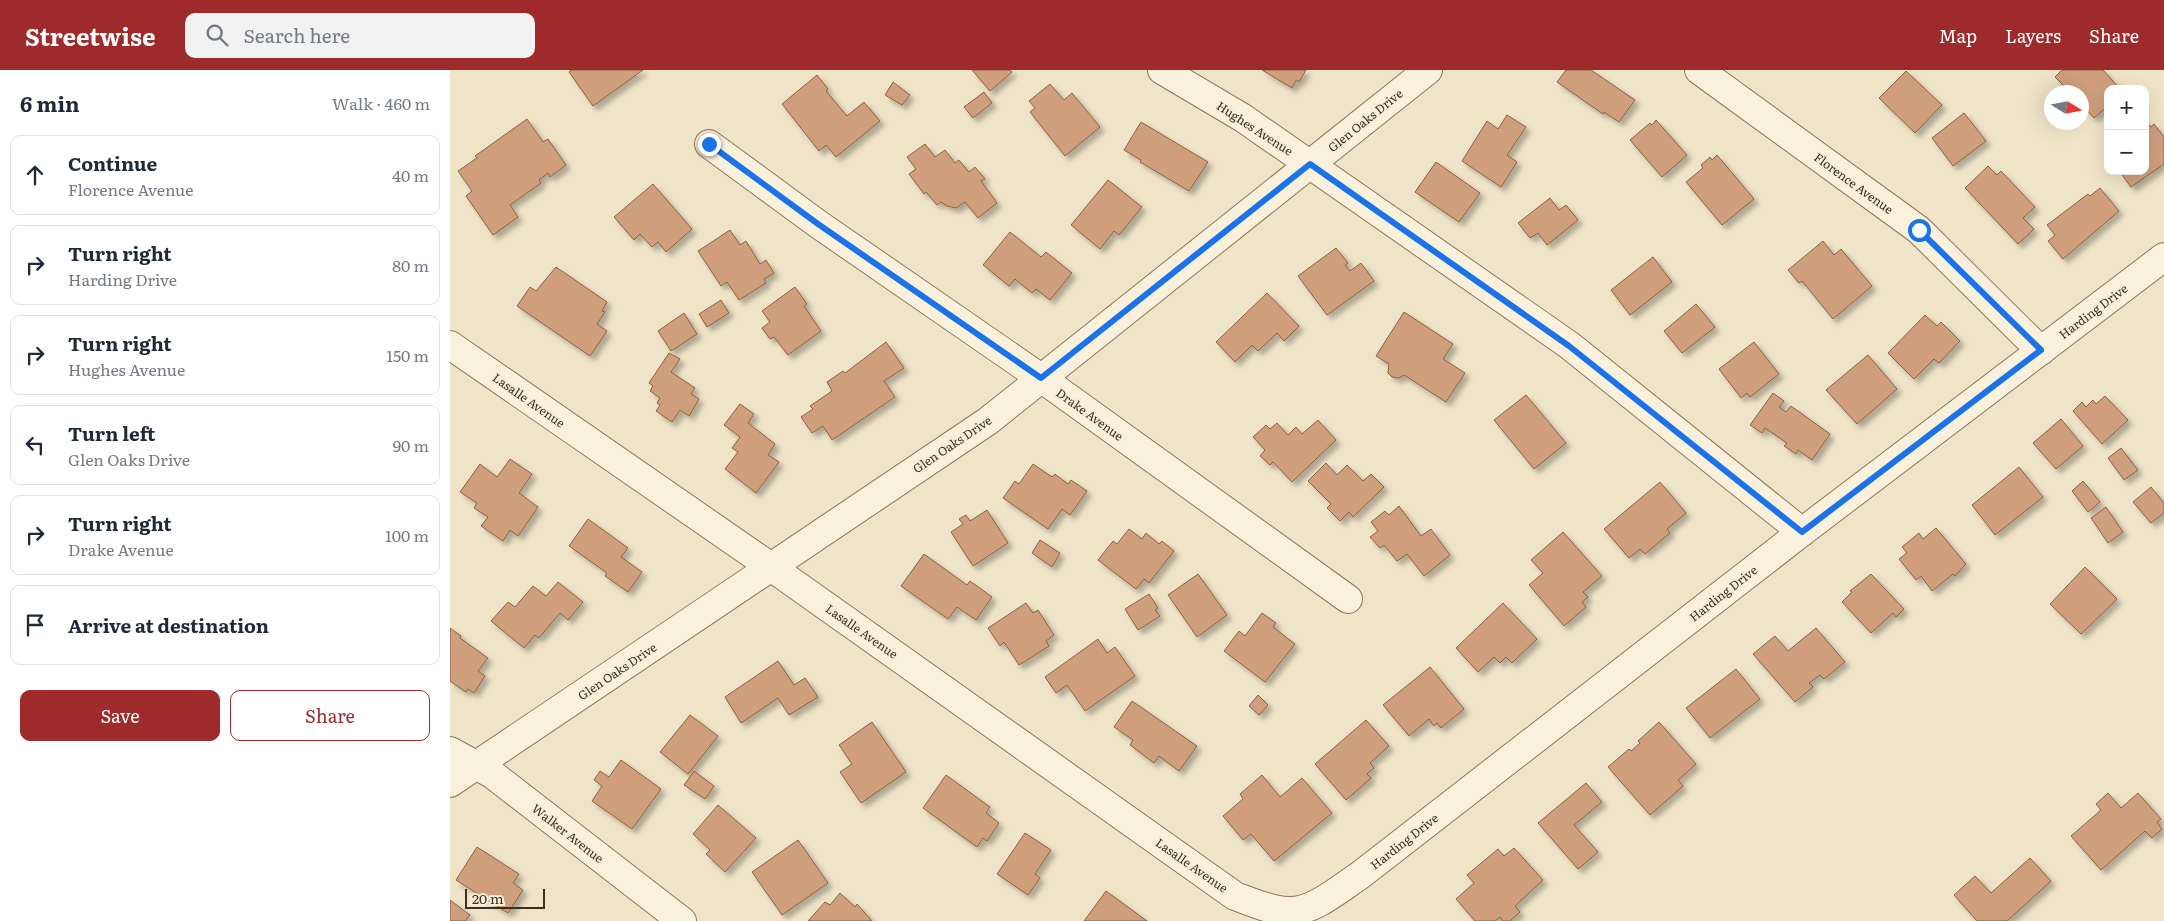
<!DOCTYPE html>
<meta charset="utf-8">
<style>
:root{--surface:#fff;--page:#f2f2f3;--text:#1f2937;--muted:#747a83;--line:#e0e1e3;--accent:#9e2a2b}
body{margin:0;font-family:Literata,serif;background:var(--page);color:var(--text)}
.controls{position:absolute;right:15px;top:15px;display:grid;overflow:hidden;border-radius:10px;box-shadow:0 5px 20px #0002}
.controls button{width:45px;height:45px;display:grid;place-items:center;padding:0;border:0;border-bottom:1px solid var(--line);background:var(--surface);color:var(--text);font:25px sans-serif}
.compass{position:absolute;left:1594px;top:15px;width:45px;height:45px;border-radius:50%;background:var(--surface);box-shadow:0 5px 20px #0002;rotate:101deg}
.scale{position:absolute;left:15px;bottom:12px;width:80px;box-sizing:border-box;padding-left:5px;border:2px solid #3d2e20;border-top:0;font-size:14px;line-height:18px;white-space:nowrap;color:#3d2e20;-webkit-text-stroke:4px #f7eed8;paint-order:stroke}
.stop{position:absolute;width:15px;height:15px;margin:-11px;border:4px solid #1a73e8;border-radius:50%;background:#fff}
.stop.end{background:#1a73e8;border-color:#fff;box-shadow:0 1px 5px #0008}
.list{margin:0;padding:0;list-style:none}
h2{display:flex;justify-content:space-between;align-items:center;height:65px;margin:0;padding:0 20px;font-size:21px}
h2 small{font-size:16px;font-weight:400;color:var(--muted)}
.list li{display:grid;grid-template-columns:32px 1fr auto;gap:15px;align-items:center;box-sizing:border-box;height:80px;margin:0 10px 10px;padding:0 10px;border:1px solid var(--line);border-radius:10px}
.list b{display:block;font-size:19px;white-space:nowrap}
.list p{margin:0;font-size:16px;white-space:nowrap;color:var(--muted)}
.list em{font-size:16px;font-style:normal;color:var(--muted)}
.actions{display:flex;gap:10px;padding:15px 20px}
.actions a{flex:1;padding:11px 0;border:1px solid var(--accent);border-radius:10px;text-align:center;font-size:18px;color:var(--accent)}
.actions .main{background:var(--accent);color:#fff}
.icon{flex:none;width:28px;height:28px;fill:none;stroke:currentColor;stroke-width:2;stroke-linecap:round;stroke-linejoin:round}
.map{position:relative;flex:none;width:1714px;height:851px;overflow:hidden}
header{display:flex;align-items:center;gap:30px;box-sizing:border-box;height:70px;padding:0 25px;background:var(--accent);color:#fff}
header strong{font-size:24px}
nav{display:flex;gap:28px;margin-inline-start:auto;font-size:18px}
.search{width:350px;height:45px;background:var(--page);display:flex;align-items:center;gap:12px;box-sizing:border-box;padding:0 18px;border-radius:10px;color:var(--muted);font-size:19px}
main{display:flex}
aside{flex:1;background:var(--surface)}
.map>svg:first-child{display:block}
.building{fill:#cf9f7d;stroke:#8d5f41;filter:url(#shadow)}
.lines{fill:none;stroke-linecap:round;stroke-linejoin:round}
.minor-casing{stroke:#8d765c;stroke-width:30}
.minor{stroke:#faf1dc;stroke-width:28}
.route{stroke:#1a73e8;stroke-width:6}
.labels{text-anchor:middle;dominant-baseline:central;stroke-width:4;stroke-linejoin:round;paint-order:stroke}
.street-label{font-size:12px;fill:#3d2e20;stroke:#f7eed8}
</style>
<header>
<strong>Streetwise</strong>
<div class="search"><svg class="icon" aria-label="search" viewBox="0 0 24 24"><circle cx="10" cy="10" r="6"/><path d="M15 15l6 6"/></svg>Search here</div>
<nav><a>Map</a><a>Layers</a><a>Share</a></nav>
</header>
<main>
<aside>
<h2>6 min<small>Walk · 460 m</small></h2>
<ul class="list">
<li><svg class="icon" aria-label="ahead" viewBox="0 0 24 24"><path d="M12 20V5M6 11l6-6 6 6"/></svg><div><b>Continue</b><p>Florence Avenue</p></div><em>40 m</em></li>
<li><svg class="icon" aria-label="right" viewBox="0 0 24 24"><path d="M7 20v-9h11M14 6l5 5-5 5"/></svg><div><b>Turn right</b><p>Harding Drive</p></div><em>80 m</em></li>
<li><svg class="icon" aria-label="right" viewBox="0 0 24 24"><path d="M7 20v-9h11M14 6l5 5-5 5"/></svg><div><b>Turn right</b><p>Hughes Avenue</p></div><em>150 m</em></li>
<li><svg class="icon" aria-label="left" viewBox="0 0 24 24"><path d="M17 20v-9H6M10 6l-5 5 5 5"/></svg><div><b>Turn left</b><p>Glen Oaks Drive</p></div><em>90 m</em></li>
<li><svg class="icon" aria-label="right" viewBox="0 0 24 24"><path d="M7 20v-9h11M14 6l5 5-5 5"/></svg><div><b>Turn right</b><p>Drake Avenue</p></div><em>100 m</em></li>
<li><svg class="icon" aria-label="arrive" viewBox="0 0 24 24"><path d="M6 21V4h12l-3 4 3 4H6"/></svg><div><b>Arrive at destination</b></div></li>
</ul>
<div class="actions"><a class="main">Save</a><a>Share</a></div>
</aside>
<div class="map">
<svg width="1714" height="851" viewBox="0 0 1714 851">
<defs>
<filter id="shadow"><feDropShadow dx="4.5" dy="4.5" stdDeviation="2.5" flood-color="#0004"/></filter>
</defs>
<rect width="100%" height="100%" fill="#f0e4c8"/>
<g class="building">
<path d="M121,0H193L143,36L119,2Z"/>
<path d="M522,0H560L562,2L540,21Z"/>
<path d="M812,0H856L849,12L846,10L842,18Z"/>
<path d="M1116,0H1141L1185,30L1169,52L1154,42L1153,44L1107,12Z"/>
<path d="M1612,0H1653L1670,19H1658V36L1644,48L1632,35V22H1620L1605,7Z"/>
<path d="M1456,1L1492,35L1465,63L1429,28Z"/>
<path d="M367,5L378,19L376,21L397,46L414,32L430,51L386,87L376,75L369,81L332,34Z"/>
<path d="M443,12L460,25L452,35L435,25Z"/>
<path d="M600,14L614,30L622,23L650,57L615,86L580,42L585,38L579,31Z"/>
<path d="M534,22L542,33L523,48L514,37Z"/>
<path d="M1514,43L1536,71L1503,96L1482,68Z"/>
<path d="M1057,45L1076,57L1057,85L1067,92L1051,117L1012,91L1037,51L1048,59Z"/>
<path d="M77,49L93,72L98,69L116,95L100,107L98,103L89,110L91,113L60,135L68,147L43,165L16,126L22,121L8,101L27,88L25,86Z"/>
<path d="M1206,50L1237,85L1212,107L1180,70L1200,53L1202,55Z"/>
<path d="M1695,50L1701,57L1704,54L1714,67V94L1681,117L1672,105L1677,101H1695Z"/>
<path d="M691,52L758,92L739,121L690,92L691,90L674,80Z"/>
<path d="M475,74L485,87L495,80L505,93L509,90L519,102L525,97L535,109L531,111L547,133L528,148L515,132L506,138L497,136L491,132L487,135L476,122L474,124L459,104L466,99L457,87Z"/>
<path d="M1267,85L1304,129L1272,155L1236,112L1253,98L1251,95L1260,87L1262,90Z"/>
<path d="M986,92L1030,123L1009,152L965,122Z"/>
<path d="M1538,96L1547,105L1551,101L1585,137L1573,148L1584,159L1568,174L1515,118Z"/>
<path d="M658,110L692,137L669,165L664,161L650,179L621,155Z"/>
<path d="M203,114L242,159L216,182L208,172L202,177L190,164L184,170L164,147Z"/>
<path d="M1650,118L1669,141L1613,189L1598,171L1605,165L1597,155L1638,124L1640,126Z"/>
<path d="M1100,128L1109,140L1116,135L1128,150L1097,175L1088,163L1080,168L1068,153Z"/>
<path d="M280,160L290,175L296,171L310,194L316,190L324,203L314,209L316,213L289,230L277,212L271,216L248,181Z"/>
<path d="M560,162L591,187L596,182L622,203L600,230L586,219L582,223L565,209L559,216L533,195Z"/>
<path d="M1373,171L1384,185L1391,179L1422,216L1383,249L1352,211L1349,213L1338,200Z"/>
<path d="M886,178L898,193L895,195L900,201L911,193L924,211L877,245L848,206Z"/>
<path d="M1203,187L1222,212L1180,245L1161,220Z"/>
<path d="M106,197L157,232L152,241L155,242L147,254L157,261L140,286L67,236L80,217L86,221Z"/>
<path d="M345,217L357,234L354,236L371,261L338,285L324,267L320,269L312,258L320,252L312,241Z"/>
<path d="M817,223L849,256L834,271L827,263L808,281L802,275L785,292L766,272Z"/>
<path d="M271,230L279,243L257,257L249,244Z"/>
<path d="M1246,234L1265,257L1232,283L1214,261Z"/>
<path d="M954,242L1003,274L993,289L1015,303L996,332L954,305L949,308L942,307L938,303L939,294L926,286Z"/>
<path d="M234,243L247,264L221,281L208,261Z"/>
<path d="M1475,245L1487,256L1491,252L1510,271L1489,293L1484,289L1464,309L1438,283Z"/>
<path d="M436,272L454,298L434,311L445,327L382,370L373,356L362,363L351,347L363,339L360,336L382,321L377,312L393,301L395,303Z"/>
<path d="M1304,272L1329,304L1300,327L1297,323L1291,328L1269,299Z"/>
<path d="M219,283L230,289L221,302L245,318L241,324L249,329L239,346L230,340L222,352L206,341L210,335L207,333L210,328L200,321L203,316L199,313Z"/>
<path d="M1418,285L1447,319L1407,354L1376,320Z"/>
<path d="M1323,323L1334,331L1329,337L1336,342L1341,336L1380,364L1362,390L1348,380L1346,384L1334,376L1337,373L1315,358L1312,363L1300,355Z"/>
<path d="M1076,325L1116,373L1084,399L1044,350Z"/>
<path d="M1655,326L1678,350L1652,374L1623,341L1632,332L1636,337L1643,330L1646,334Z"/>
<path d="M290,334L304,344L298,353L325,374L318,385L329,392L306,423L275,399L288,382L282,378L290,367L274,355Z"/>
<path d="M1611,349L1633,376L1606,399L1583,373Z"/>
<path d="M868,350L886,370L842,412L823,392L820,395L810,386L815,380L803,367L816,355L820,359L827,353L838,365L846,357L852,364Z"/>
<path d="M1671,378L1688,400L1674,410L1658,388Z"/>
<path d="M60,389L82,404L69,423L88,437L68,466L60,460L53,471L31,456L38,447L24,438L27,433L10,422L30,394L47,407Z"/>
<path d="M876,393L887,405L897,395L913,411L921,404L934,417L903,447L899,442L890,451L877,438L881,434L858,411Z"/>
<path d="M583,394L602,407L605,404L618,414L621,410L637,421L620,445L612,439L598,459L553,428L565,411L569,414Z"/>
<path d="M1569,397L1593,427L1545,465L1522,435Z"/>
<path d="M1633,411L1650,432L1638,442L1622,421Z"/>
<path d="M1210,412L1236,443L1217,459L1220,463L1195,484L1190,479L1179,488L1154,459Z"/>
<path d="M1701,417L1714,433V443L1701,453L1683,432Z"/>
<path d="M949,436L971,466L981,459L1000,485L974,506L957,484L947,491L934,475L930,478L920,467L928,461L921,452L935,441L939,445Z"/>
<path d="M1656,437L1673,462L1658,473L1641,448Z"/>
<path d="M537,440L558,473L523,496L501,462L513,454L509,449L516,445L520,451Z"/>
<path d="M138,449L178,478L171,487L192,502L178,522L155,506L157,503L119,476Z"/>
<path d="M1486,458L1516,494L1505,506L1503,504L1482,521L1471,506L1466,510L1449,489L1457,483L1452,477L1469,463L1473,469Z"/>
<path d="M679,459L692,469L696,463L709,474L712,471L724,481L699,513L694,509L686,519L648,490L663,471L667,474Z"/>
<path d="M1113,462L1152,506L1133,522L1138,527L1132,532L1136,537L1114,556L1079,515L1093,503L1081,490Z"/>
<path d="M590,470L610,483L602,497L582,483Z"/>
<path d="M474,484L517,515L520,511L542,527L526,550L507,537L498,549L451,516Z"/>
<path d="M1635,497L1667,529L1631,564L1600,534Z"/>
<path d="M748,504L777,545L747,567L718,525Z"/>
<path d="M1421,504L1454,539L1446,547L1443,543L1421,563L1392,532L1402,522L1400,521Z"/>
<path d="M108,512L133,532L118,550L110,543L89,568L85,565L74,578L41,551L58,532L65,537L83,516L96,526Z"/>
<path d="M699,524L708,538L705,540L710,546L688,560L675,539Z"/>
<path d="M576,533L583,543L588,540L604,565L596,571L599,576L569,595L554,572L550,576L538,558Z"/>
<path d="M1053,533L1087,569L1062,593L1056,587L1050,593L1044,587L1028,602L1006,578Z"/>
<path d="M812,543L826,553L823,557L845,574L815,612L774,581L789,561L795,566Z"/>
<path d="M0,558L11,566L10,568L38,588L28,601L35,606L24,623L18,619L16,622L0,611Z"/>
<path d="M1366,558L1395,592L1374,609L1370,605L1359,613L1363,617L1345,632L1303,584L1325,566L1338,581Z"/>
<path d="M648,569L657,583L665,577L685,606L635,641L617,615L606,623L595,607Z"/>
<path d="M328,591L344,615L355,608L368,627L339,645L328,628L291,653L275,627Z"/>
<path d="M980,597L1014,639L991,658L987,653L984,656L979,649L959,666L933,635Z"/>
<path d="M1286,599L1310,629L1260,668L1236,638Z"/>
<path d="M808,625L818,635L809,645L799,636Z"/>
<path d="M682,631L747,676L729,701L709,686L704,693L680,675L683,670L664,657Z"/>
<path d="M240,645L268,666L238,704L210,682Z"/>
<path d="M916,650L939,676L920,693L924,698L917,704L921,708L896,730L865,694Z"/>
<path d="M422,652L456,702L411,733L390,702L402,694L389,675Z"/>
<path d="M1209,652L1246,694L1228,710L1233,716L1200,745L1158,697L1179,679L1181,681L1190,673L1188,671Z"/>
<path d="M171,690L211,719L182,759L142,731L152,716L144,710L150,701L159,707Z"/>
<path d="M244,701L264,716L255,729L234,715Z"/>
<path d="M496,705L540,737L536,743L549,753L537,771L533,768L527,777L473,738Z"/>
<path d="M812,705L830,727L852,708L882,743L824,791L801,764L793,770L773,746L793,729L790,724Z"/>
<path d="M1136,713L1152,732L1124,755L1148,782L1128,799L1088,753Z"/>
<path d="M1658,723L1671,738L1688,723L1711,749L1707,752L1712,759L1702,768L1695,761L1651,800L1621,766L1651,740L1646,734Z"/>
<path d="M268,735L306,768L275,802L256,784L260,780L243,764Z"/>
<path d="M575,763L601,780L585,804L590,808L578,825L547,804Z"/>
<path d="M348,770L378,813L332,845L302,802Z"/>
<path d="M27,777L69,804L63,813L73,820L58,843L6,810Z"/>
<path d="M1064,778L1093,810L1065,836L1070,842L1060,851H1053L1050,847L1045,851H1025L1006,829L1024,813L1017,805L1048,779L1054,786Z"/>
<path d="M1580,788L1601,811L1557,851H1527L1504,825L1525,806L1541,823Z"/>
<path d="M656,821L697,851H634Z"/>
<path d="M390,823L405,837L407,834L422,851H358L375,832L380,835Z"/>
<path d="M0,830L20,845L15,851H0Z"/>
</g>
<g class="lines">
<g class="minor-casing">
<g id="minor">
<path d="M712,0L793,48L1119,275L1352,462"/>
<path d="M1249,0L1469,160L1591,281"/>
<path d="M259,74L368,154L591,308L898,529"/>
<path d="M0,275L321,497L785,826C801,832 819,840 837,841C862,843 889,819 909,806L1352,462L1714,187"/>
<path d="M0,681L42,704L232,851"/>
<path d="M0,713L538,351L978,0"/>
</g>
</g>
<use href="#minor" class="minor"/>
</g>
<g class="lines">
<path class="route" d="M259,74L368,154L591,308L860,94L1119,276L1352,462L1591,280L1469,160"/>
</g>
<g class="labels">
<g class="street-label">
<text transform="translate(915 50) rotate(-39)">Glen Oaks Drive</text>
<text transform="translate(805 58) rotate(33)">Hughes Avenue</text>
<text transform="translate(1404 113) rotate(36)">Florence Avenue</text>
<text transform="translate(1643 241) rotate(-37)">Harding Drive</text>
<text transform="translate(79 330) rotate(35)">Lasalle Avenue</text>
<text transform="translate(640 344) rotate(36)">Drake Avenue</text>
<text transform="translate(502 374) rotate(-34)">Glen Oaks Drive</text>
<text transform="translate(1273 523) rotate(-38)">Harding Drive</text>
<text transform="translate(412 561) rotate(35)">Lasalle Avenue</text>
<text transform="translate(167 601) rotate(-34)">Glen Oaks Drive</text>
<text transform="translate(118 763) rotate(38)">Walker Avenue</text>
<text transform="translate(954 771) rotate(-38)">Harding Drive</text>
<text transform="translate(742 795) rotate(35)">Lasalle Avenue</text>
</g>
</g>
</svg>
<div class="controls">
<button>+</button>
<button>−</button>
</div>
<svg class="compass" viewBox="-18 -18 36 36"><path d="M0-13l5 13h-10z" fill="#e53935"/><path d="M0 13l5-13h-10z" fill="#747a83"/></svg>
<div class="scale">20 m</div>
<div class="stop" style="left:1469px;top:160px"></div>
<div class="stop end" style="left:259px;top:74px"></div>
</div>
</main>
